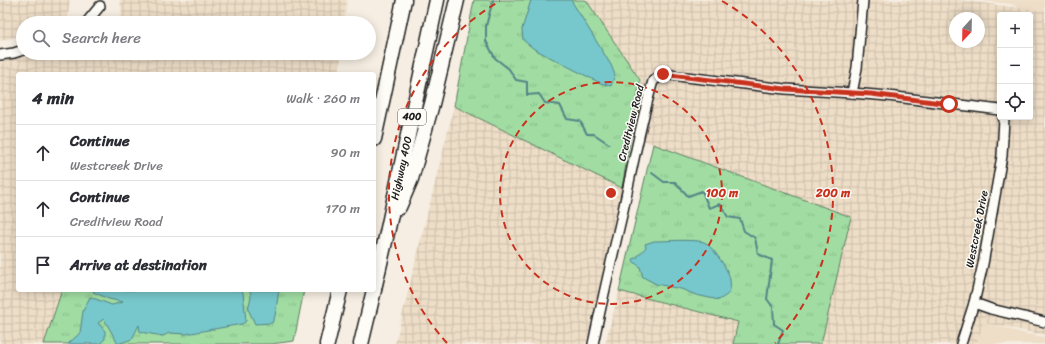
<!DOCTYPE html>
<meta charset="utf-8">
<style>
:root{--surface:#fff;--page:#f2f2f3;--text:#2b2b33;--muted:#7c7c81;--line:#e1e1e2}
body{margin:0;font-family:Sriracha,sans-serif;background:var(--page);color:var(--text)}
.controls{position:absolute;right:12px;top:12px;display:grid;overflow:hidden;border-radius:4px;box-shadow:0 2px 10px #0003}
.controls button{width:36px;height:36px;display:grid;place-items:center;padding:0;border:0;border-bottom:1px solid var(--line);background:var(--surface);color:var(--text);font:20px sans-serif}
.compass{position:absolute;left:949px;top:12px;width:36px;height:36px;border-radius:50%;background:var(--surface);box-shadow:0 2px 10px #0003;rotate:202deg}
.stop{position:absolute;width:12px;height:12px;margin:-9px;border:3px solid #c8321e;border-radius:50%;background:#fff}
.stop.end{background:#c8321e;border-color:#fff;box-shadow:0 1px 4px #0008}
.list{margin:0;padding:0;list-style:none}
h2{display:flex;justify-content:space-between;align-items:center;height:52px;margin:0;padding:0 16px;font-size:17px}
h2 small{font-size:13px;font-weight:400;color:var(--muted)}
.list li{display:grid;grid-template-columns:26px 1fr auto;gap:12px;align-items:center;box-sizing:border-box;height:56px;padding:0 16px;border-top:1px solid var(--line)}
.list b{display:block;font-size:15px;white-space:nowrap}
.list p{margin:0;font-size:13px;white-space:nowrap;color:var(--muted)}
.list em{font-size:13px;font-style:normal;color:var(--muted)}
.icon{flex:none;width:22px;height:22px;fill:none;stroke:currentColor;stroke-width:2;stroke-linecap:round;stroke-linejoin:round}
.map{position:relative;flex:none;width:1045px;height:344px;overflow:hidden}
.search{position:absolute;background:var(--surface);box-shadow:0 2px 10px #0003;left:16px;top:16px;width:360px;height:44px;display:flex;align-items:center;gap:10px;box-sizing:border-box;padding:0 14px;border-radius:22px;color:var(--muted);font-size:15px}
.panel{position:absolute;background:var(--surface);box-shadow:0 2px 10px #0003;left:16px;top:72px;width:360px;height:220px;border-radius:4px}
.map>svg:first-child{display:block}
.built{fill:#eedec8}
.industrial{fill:url(#industrial-grid);fill-rule:evenodd}
.grass{fill:url(#grass-tufts);stroke:#5e7c60}
.water{fill:#77c8cc;stroke:#538386}
.lines{fill:none;stroke-linecap:round;stroke-linejoin:round}
.stream{stroke:#538386;stroke-width:2}
.minor-casing{stroke:#1c1c1c;stroke-width:12}
.highway-casing{stroke:#1c1c1c;stroke-width:17}
.minor{stroke:#fdfcf7;stroke-width:9}
.highway{stroke:#fdfcf7;stroke-width:14}
.route{stroke:#c8321e;stroke-width:5}
.ring{fill:none;stroke:#c8321e;stroke-width:2;stroke-dasharray:7 5}
.labels{text-anchor:middle;dominant-baseline:central;stroke-width:3;stroke-linejoin:round;paint-order:stroke}
.shield{fill:#fdfcf7;stroke:#605f5e;stroke-width:1}
.shield-label{font-size:10px;font-weight:bold;fill:#1c1c1c}
.street-label{font-size:11px;fill:#1c1c1c;stroke:#fdfcf7}
.centre{fill:#c8321e;stroke:#fdfcf7;stroke-width:2}
.ring-label{font-size:12px;text-anchor:middle;font-weight:bold;fill:#c8321e;stroke:#fdfcf7;stroke-width:3;stroke-linejoin:round;paint-order:stroke}
</style>
<div class="map">
<svg width="1045" height="344" viewBox="0 0 1045 344">
<defs>
<pattern id="industrial-grid" width="8" height="8" patternUnits="userSpaceOnUse"><rect width="8" height="8" fill="#eedec8"/><path d="M0 4h8M4 0v8" fill="none" stroke="#ccbeab"/></pattern>
<pattern id="grass-tufts" width="24" height="20" patternUnits="userSpaceOnUse"><rect width="24" height="20" fill="#a1dda3"/><path d="M3 7l-1-3M5 7V3M7 7l1-3M15 17l-1-3M17 17v-4M19 17l1-3" fill="none" stroke="#8abd8c"/></pattern>
</defs>
<rect width="100%" height="100%" fill="#f6eee2"/>
<filter id="ink" filterUnits="userSpaceOnUse"><feTurbulence type="fractalNoise" baseFrequency=".025" numOctaves="2"/><feDisplacementMap in="SourceGraphic" scale="8" xChannelSelector="R" yChannelSelector="G"/><feConvolveMatrix kernelMatrix="1 2 1 2 8 2 1 2 1" color-interpolation-filters="sRGB"/></filter>
<g filter="url(#ink)">
<g class="built">
<path d="M974,0H1045V12L1024,10L1011,4Z"/>
<path d="M982,322L1027,334L1045,337V344H977Z"/>
</g>
<g class="industrial">
<path d="M0,0H70L67,23H23V35L0,41Z"/>
<path d="M120,0H347L344,23H114L122,14Z"/>
<path d="M586,0H960L1045,11V335L983,323L977,344H821L851,217L631,136L640,80ZM1000,15H1030V117H1000ZM955,18H979V42H955Z"/>
<path d="M33,53H341L339,74H18V290H62L44,344H0V62L21,57Z"/>
<path d="M454,106L622,188L586,344H395Z"/>
<path d="M619,291L738,322L733,344H605Z"/>
</g>
<g class="grass">
<path d="M474,0H586L640,80L622,188L454,106Z"/>
<path d="M653,144L851,217L821,344H733L738,322L619,291Z"/>
<path d="M62,290H304L294,341L271,344H44Z"/>
</g>
<g class="water">
<path d="M531,0H571L611,65L615,75L611,86L600,83L534,49L523,40L522,29Z"/>
<path d="M654,241C667,241 693,239 704,242C711,245 724,264 727,271C730,276 731,284 730,290C729,295 723,297 719,300L696,295L681,289L656,284L643,277L640,267L633,261L634,258H637L638,255C642,253 643,250 646,247L645,244Z"/>
<path d="M94,290H242L243,293L246,321L242,324L186,334L169,333L163,336L140,332L139,325L132,339L118,344L104,319L98,323L105,331V339L99,344H68L80,333L83,311L90,297L112,305L123,302L109,299L93,292Z"/>
<path d="M250,290H279L275,316L272,323L255,324L248,309L251,297Z"/>
</g>
<g class="lines">
<g class="stream">
<path d="M493,0L486,26V41L495,58L509,69L516,80L527,82V95L539,94L545,103L560,105L567,119L580,121L587,134H594L609,144"/>
<path d="M652,173L664,182H675L688,196L702,191L709,208L720,204L728,217L740,219L744,231L755,238L758,254L772,260L767,299L773,307L774,324L783,330L778,344"/>
</g>
<g class="minor-casing">
<g id="minor">
<path d="M86,23L100,6"/>
<path d="M0,55L14,53L23,50"/>
<path d="M852,93L857,68L863,0"/>
<path d="M974,303L991,309L1045,322"/>
<path d="M593,344C602,301 612,258 622,215C632,170 640,125 653,81L663,74L678,76L785,89L852,93L888,96L1000,110"/>
<path d="M961,344L974,303L983,264L1002,156L1004,119L1003,117"/>
</g>
</g>
<g class="highway-casing">
<g id="highway">
<path d="M374,139L404,0"/>
<path d="M399,207L411,179L432,104L457,0"/>
<path id="s1" d="M374,289L387,233L437,0"/>
<path d="M327,344L340,290"/>
<path d="M361,344L374,290"/>
</g>
</g>
<use href="#minor" class="minor"/>
<use href="#highway" class="highway"/>
</g>
</g>
<g class="lines" filter="url(#ink)">
<path class="route" d="M663,74L678,76L785,89L871,94L949,104"/>
</g>
<g class="ring">
<circle cx="611" cy="193" r="111"/>
<path d="M447 343A222 222 0 0 1 500 1M722 1A222 222 0 0 1 775 343"/>
</g>
<g class="labels">
<rect class="shield" x="398" y="109" width="28" height="16" rx="3"/>
<g class="shield-label">
<text x="412" y="117">400</text>
</g>
<g class="street-label">
<text transform="translate(631 123) rotate(-76)">Creditview Road</text>
<text stroke="none"><textPath href="#s1" startOffset="124">Highway 400</textPath></text>
<text transform="translate(977 229) rotate(-79)">Westcreek Drive</text>
</g>
</g>
<circle cx="611" cy="193" r="6" class="centre"/>
<g class="ring-label">
<text x="722" y="197">100 m</text>
<text x="833" y="197">200 m</text>
</g>
</svg>
<div class="controls">
<button>+</button>
<button>−</button>
<button><svg class="icon" aria-label="locate" viewBox="0 0 24 24"><circle cx="12" cy="12" r="6"/><path d="M12 2v4M12 18v4M2 12h4M18 12h4"/></svg></button>
</div>
<svg class="compass" viewBox="-18 -18 36 36"><path d="M0-13l5 13h-10z" fill="#e53935"/><path d="M0 13l5-13h-10z" fill="#7c7c81"/></svg>
<div class="stop" style="left:949px;top:104px"></div>
<div class="stop end" style="left:663px;top:74px"></div>
<div class="search"><svg class="icon" aria-label="search" viewBox="0 0 24 24"><circle cx="10" cy="10" r="6"/><path d="M15 15l6 6"/></svg>Search here</div>
<section class="panel">
<h2>4 min<small>Walk · 260 m</small></h2>
<ul class="list">
<li><svg class="icon" aria-label="ahead" viewBox="0 0 24 24"><path d="M12 20V5M6 11l6-6 6 6"/></svg><div><b>Continue</b><p>Westcreek Drive</p></div><em>90 m</em></li>
<li><svg class="icon" aria-label="ahead" viewBox="0 0 24 24"><path d="M12 20V5M6 11l6-6 6 6"/></svg><div><b>Continue</b><p>Creditview Road</p></div><em>170 m</em></li>
<li><svg class="icon" aria-label="arrive" viewBox="0 0 24 24"><path d="M6 21V4h12l-3 4 3 4H6"/></svg><div><b>Arrive at destination</b></div></li>
</ul>
</section>
</div>
